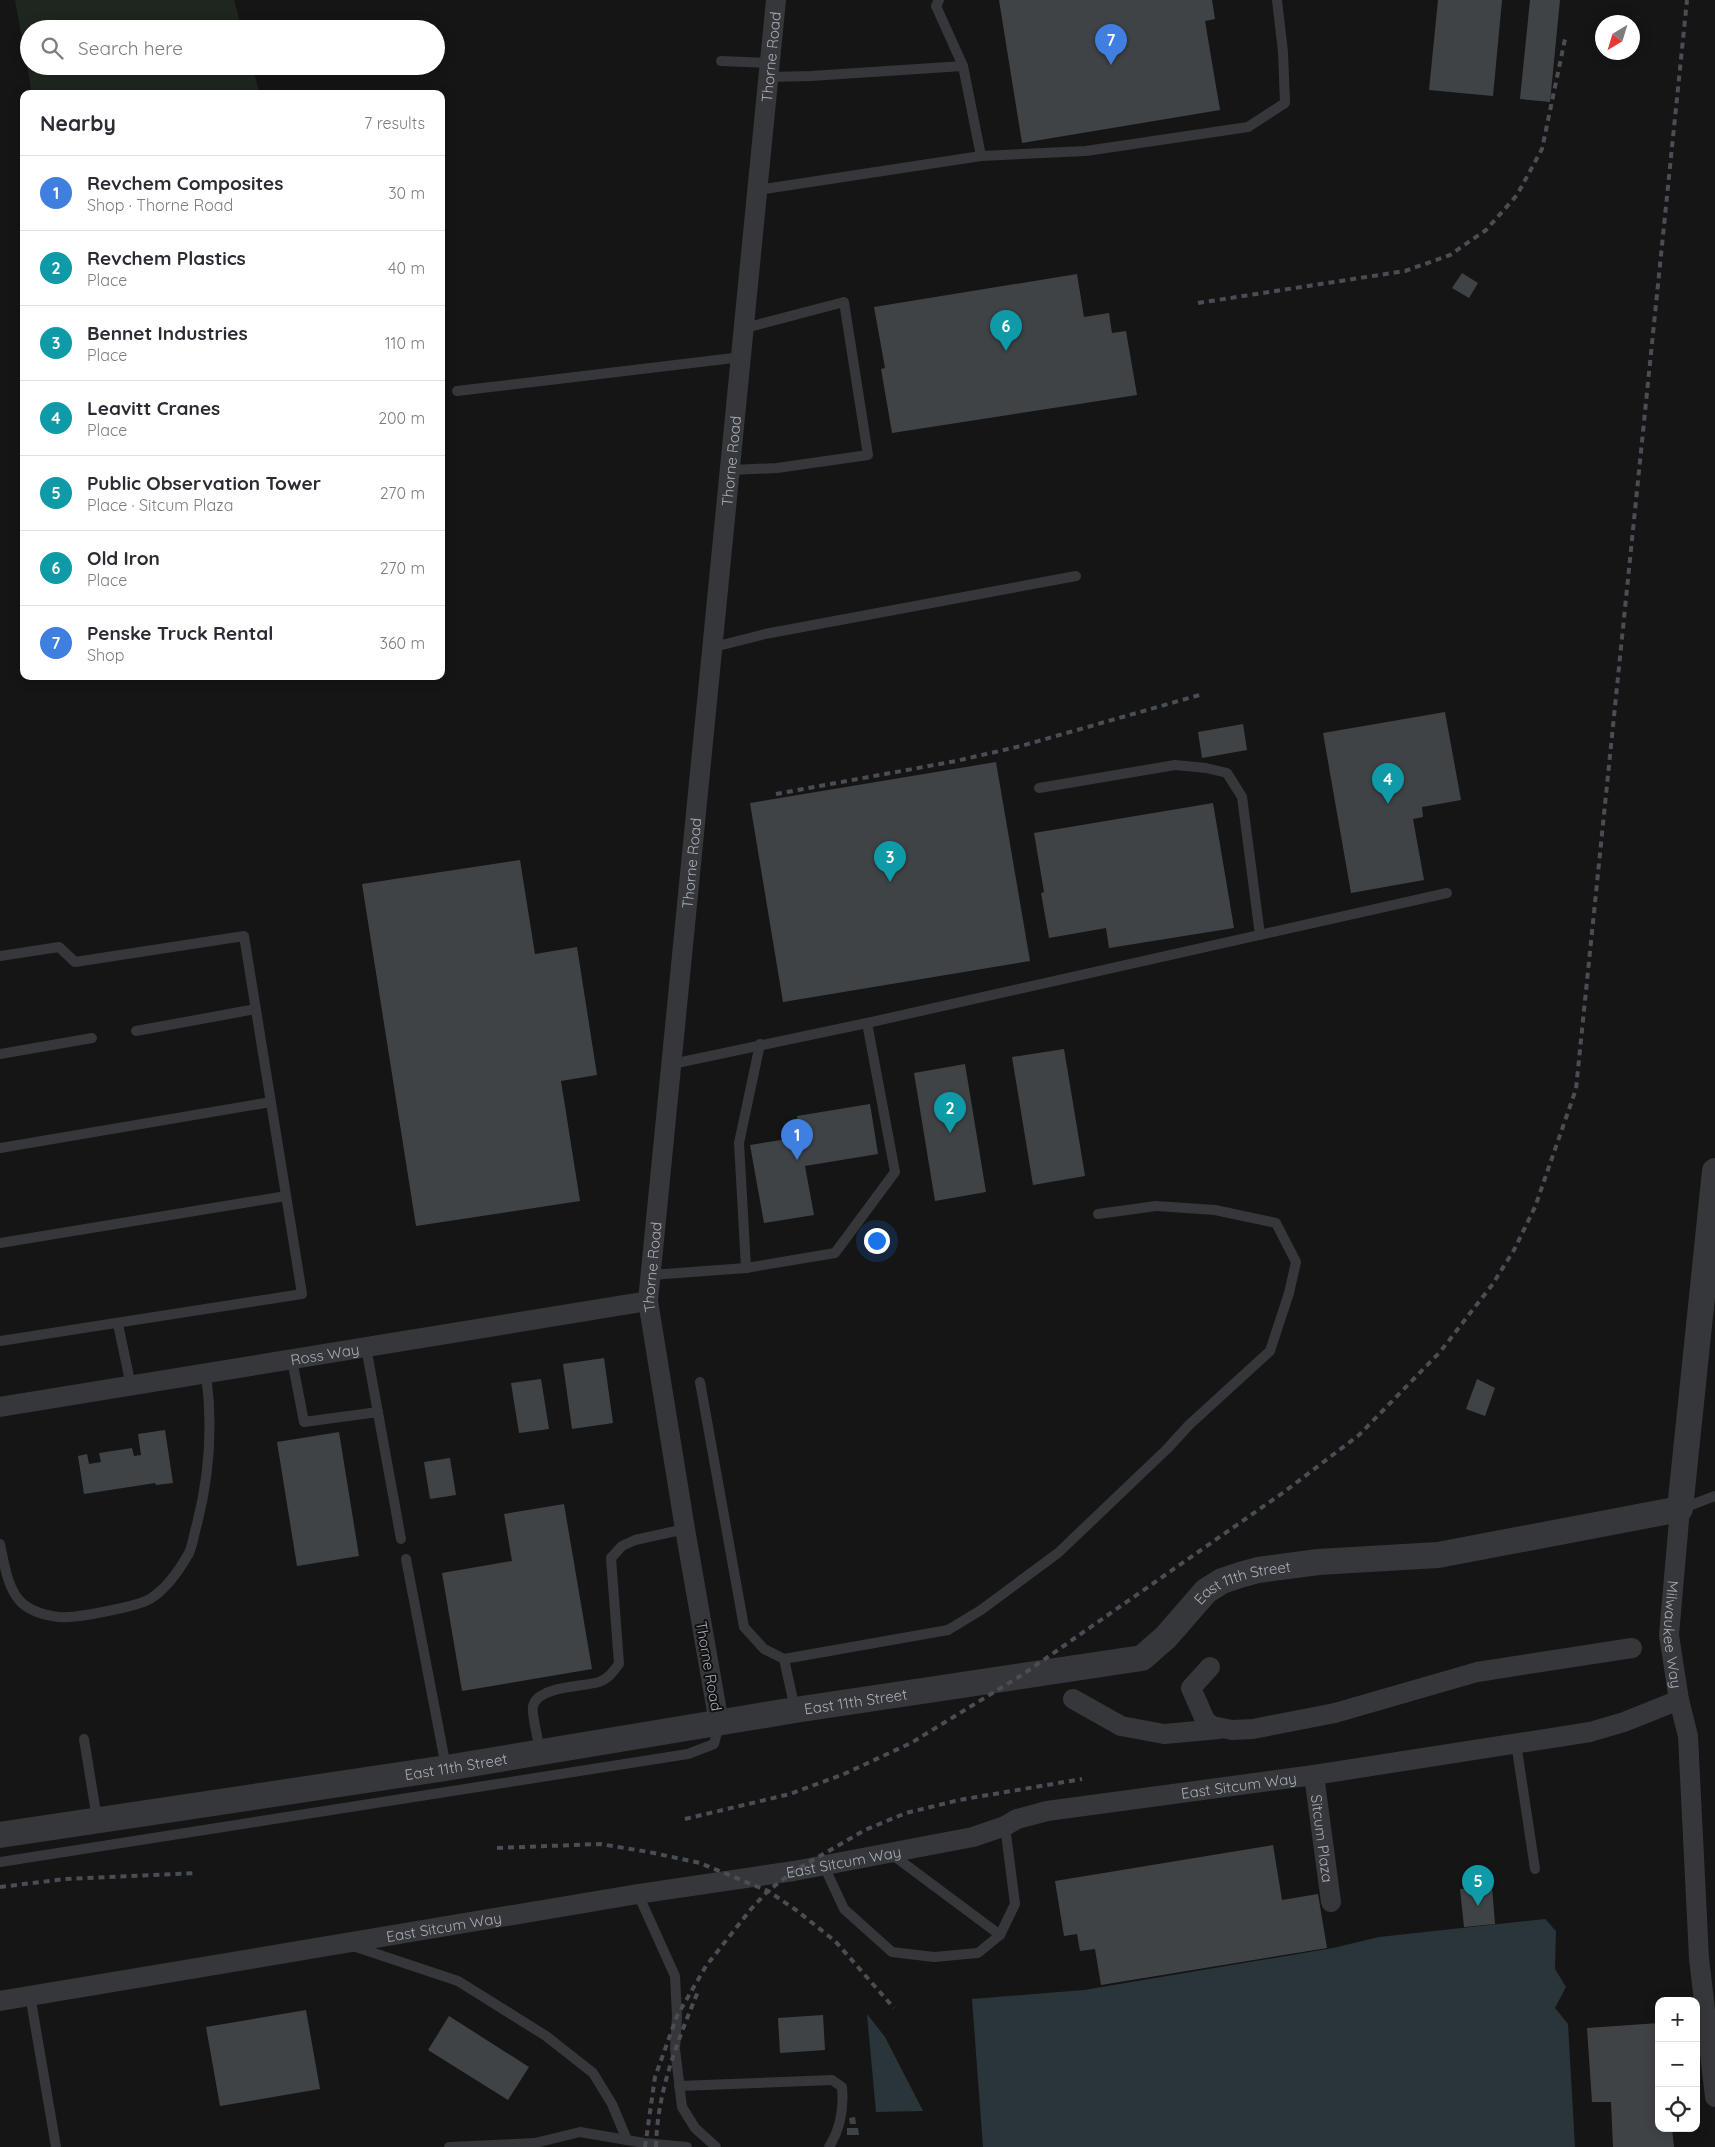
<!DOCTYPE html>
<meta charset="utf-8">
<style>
:root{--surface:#fff;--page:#f2f2f3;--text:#2b2b33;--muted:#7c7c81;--line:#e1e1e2;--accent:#865c31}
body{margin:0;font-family:Quicksand,sans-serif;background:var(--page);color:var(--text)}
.controls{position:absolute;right:15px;bottom:15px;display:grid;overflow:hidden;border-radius:10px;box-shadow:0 2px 12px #0003}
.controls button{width:45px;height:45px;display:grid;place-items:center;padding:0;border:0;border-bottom:1px solid var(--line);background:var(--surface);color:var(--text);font:25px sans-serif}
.compass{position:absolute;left:1595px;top:15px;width:45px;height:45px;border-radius:50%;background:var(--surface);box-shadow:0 2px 12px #0003;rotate:218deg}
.you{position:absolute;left:876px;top:1240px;width:18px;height:18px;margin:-12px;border:4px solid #fff;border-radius:50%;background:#1a73e8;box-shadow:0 0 0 8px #1a73e833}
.badge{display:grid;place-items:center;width:32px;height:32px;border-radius:50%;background:var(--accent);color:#fff;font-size:16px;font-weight:700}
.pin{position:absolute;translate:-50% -41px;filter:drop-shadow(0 1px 2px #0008)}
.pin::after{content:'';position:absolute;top:26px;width:18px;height:15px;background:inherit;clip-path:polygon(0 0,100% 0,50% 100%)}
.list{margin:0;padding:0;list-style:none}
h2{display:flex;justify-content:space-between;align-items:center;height:65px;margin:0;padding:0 20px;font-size:21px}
h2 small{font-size:16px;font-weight:400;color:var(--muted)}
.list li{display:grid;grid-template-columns:32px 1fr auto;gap:15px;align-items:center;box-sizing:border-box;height:75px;padding:0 20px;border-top:1px solid var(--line)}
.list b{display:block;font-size:19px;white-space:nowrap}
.list p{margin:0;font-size:16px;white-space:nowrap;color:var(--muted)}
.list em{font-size:16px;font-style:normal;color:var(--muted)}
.icon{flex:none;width:28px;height:28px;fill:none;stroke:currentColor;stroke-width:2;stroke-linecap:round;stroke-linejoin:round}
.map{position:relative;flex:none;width:1715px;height:2147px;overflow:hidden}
.search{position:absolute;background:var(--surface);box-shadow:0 2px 12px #0003;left:20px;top:20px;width:425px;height:55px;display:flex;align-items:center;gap:12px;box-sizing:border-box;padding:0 18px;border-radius:28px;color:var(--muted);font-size:19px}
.panel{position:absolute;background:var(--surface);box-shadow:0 2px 12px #0003;left:20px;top:90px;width:425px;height:590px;border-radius:10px}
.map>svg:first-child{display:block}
.green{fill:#1f261f}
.water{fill:#2a353a}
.building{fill:#404346}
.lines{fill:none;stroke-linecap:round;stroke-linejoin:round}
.service{stroke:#35373b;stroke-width:10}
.minor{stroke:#35373b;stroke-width:20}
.tertiary{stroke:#35373b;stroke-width:26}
.rail{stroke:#4a4d53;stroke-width:4;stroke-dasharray:6 5;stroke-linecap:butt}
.labels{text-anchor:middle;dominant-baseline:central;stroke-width:4;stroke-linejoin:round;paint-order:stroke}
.street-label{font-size:15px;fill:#a6adb7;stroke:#101011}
</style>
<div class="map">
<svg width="1715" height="2147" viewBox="0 0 1715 2147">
<rect width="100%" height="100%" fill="#151516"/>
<path class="green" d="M15,0H234L242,29H29V66H252L260,94H32Z"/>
<g class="water">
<path d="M1545,1919L1556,1931L1555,1969L1566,1987L1555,2008L1568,2024L1575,2147H983L972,1999L1084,1990L1333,1948L1379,1937Z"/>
<path d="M867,2014L885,2037L923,2111L876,2112Z"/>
</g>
<g class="building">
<path d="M999,0H1212L1215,19L1205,21L1220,110L1022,143Z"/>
<path d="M1438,0H1502L1493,96L1429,90Z"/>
<path d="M1530,0H1560L1550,102L1520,99Z"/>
<path d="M1462,273L1478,283L1469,298L1452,288Z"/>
<path d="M1077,274L1084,317L1109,313L1112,333L1126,331L1137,395L892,433L881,369L885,368L874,307Z"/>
<path d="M1445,712L1461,800L1422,807L1423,817L1413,819L1424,880L1351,893L1323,733Z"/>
<path d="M1243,724L1247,750L1202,758L1198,732Z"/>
<path d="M996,762L1030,961L783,1002L750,803Z"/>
<path d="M1213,803L1234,928L1109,948L1106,928L1049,938L1041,893L1044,892L1034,833Z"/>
<path d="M520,860L535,954L577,947L597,1075L561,1081L580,1201L416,1226L362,884Z"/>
<path d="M1064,1049L1085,1176L1033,1185L1012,1057Z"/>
<path d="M965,1064L986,1192L935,1201L914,1073Z"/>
<path d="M870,1104L878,1154L805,1166L814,1215L764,1223L750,1145L800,1137L797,1116Z"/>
<path d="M604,1358L613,1423L572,1429L563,1364Z"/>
<path d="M541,1379L549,1429L519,1433L511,1383Z"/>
<path d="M1477,1379L1495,1388L1485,1416L1466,1409Z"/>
<path d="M165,1430L173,1483L156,1485L155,1483L84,1494L78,1456L87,1454L89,1464L101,1462L99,1453L132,1448L134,1456L141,1455L138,1434Z"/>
<path d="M339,1432L359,1556L297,1566L277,1442Z"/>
<path d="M450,1458L456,1495L430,1499L424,1462Z"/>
<path d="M564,1504L592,1669L462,1691L442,1573L512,1561L504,1514Z"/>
<path d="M1273,1845L1282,1900L1318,1894L1327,1948L1101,1985L1095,1949L1080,1951L1077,1934L1064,1936L1055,1881Z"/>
<path d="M1492,1886L1495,1924L1464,1927L1460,1889Z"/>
<path d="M306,2010L320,2089L220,2106L206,2027Z"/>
<path d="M823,2015L825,2050L780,2053L778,2018Z"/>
<path d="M449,2016L529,2067L508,2100L428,2050Z"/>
<path d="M1659,2023V2128H1672L1674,2147H1613L1611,2102H1592L1587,2028Z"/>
<path d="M855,2117L856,2124H850L849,2118Z"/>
<path d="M847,2128H858L859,2135H847Z"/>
</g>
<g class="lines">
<g class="service">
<path d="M939,0L936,6L963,66L981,156"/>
<path d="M721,61L770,63"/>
<path d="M769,77L811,76L963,66"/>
<path d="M758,190L981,156L1086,151L1248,127L1285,103L1283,52L1277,0"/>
<path d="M457,391L742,357"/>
<path d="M731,470L777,468L868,455L844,302L745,328"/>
<path d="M714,647L765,634L1076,576"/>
<path d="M1039,788L1175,765L1206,768L1227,773L1242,797L1260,935"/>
<path d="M0,956L59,947L75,962L244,936L302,1294L0,1341"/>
<path d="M136,1031L256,1009"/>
<path d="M760,1044L739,1143L746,1268L835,1253L895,1172L867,1023"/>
<path d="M0,1054L92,1038"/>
<path d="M672,1064L867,1023L1447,893"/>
<path d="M0,1148L271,1102"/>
<path d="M0,1243L286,1196"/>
<path d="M651,1275L746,1268"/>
<path d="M118,1324L131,1386"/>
<path d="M366,1347L401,1539"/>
<path d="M292,1360L304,1422L378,1412"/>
<path d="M700,1382L744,1627L764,1649L784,1659"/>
<path d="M1681,1509L1715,1496"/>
<path d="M0,1544C4,1562 7,1587 20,1601C29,1611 44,1615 58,1617C74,1619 135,1607 150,1599C166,1589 180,1569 189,1553C193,1544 194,1533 197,1524C210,1473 213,1425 206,1374"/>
<path d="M406,1559L446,1767"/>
<path d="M795,1709L784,1659L948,1630L981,1610L1058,1553L1167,1449L1189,1425L1270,1351L1289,1293L1296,1262L1276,1223L1215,1210L1156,1206L1098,1214"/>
<path d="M84,1739L97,1819"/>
<path d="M1516,1743L1535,1869"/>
<path d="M540,1752C539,1742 531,1713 533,1706C538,1686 582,1687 599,1682C608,1679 613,1672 619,1664L611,1558L622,1546L635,1540L685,1529"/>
<path d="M890,1853L1000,1935"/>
<path d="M0,1862L688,1754L714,1744L719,1724"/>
<path d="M824,1866L844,1909L892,1952L934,1957L978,1953L1000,1935L1015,1904L1005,1826"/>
<path d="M638,1894L675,1976L677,2016L675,2049L682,2107L695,2128L716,2147"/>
<path d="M353,1946L458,1981L546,2036L593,2073L612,2104L627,2140"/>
<path d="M30,1995L56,2147"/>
<path d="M679,2086L832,2080L842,2087C844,2109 841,2128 829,2147"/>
<path d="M449,2147L535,2143L580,2132L644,2143L687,2147"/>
</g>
<g class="minor">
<path id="s1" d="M0,1407L648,1301"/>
<path id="s2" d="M1680,1509L1669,1635L1679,1700L1688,1736L1699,1958L1715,2097"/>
<path d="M1210,1667L1191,1688L1205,1720L1212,1726L1232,1730L1253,1729L1335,1713L1477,1672L1632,1648"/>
<path d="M1073,1699L1121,1726L1164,1734L1219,1729"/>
<path id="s3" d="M719,1723L685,1529L648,1301L776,0"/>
<path id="s4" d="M1314,1775L1331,1902"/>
<path id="s5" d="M0,2001L638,1894L794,1871L973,1837L1005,1826L1017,1819L1047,1811L1314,1775L1590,1732L1624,1722L1679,1700"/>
</g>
<path class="tertiary" id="s6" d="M0,1835L446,1768L795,1710L1142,1658L1166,1637L1206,1591L1222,1581L1240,1575L1258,1570L1318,1562L1438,1555L1680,1509L1715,1171"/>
<g class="rail">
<path d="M1198,303L1405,271L1450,255L1486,230L1517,195L1542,149L1565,39"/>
<path d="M776,794L956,761L1021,746L1203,694"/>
<path d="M685,1819L790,1794L844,1774L911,1743L1022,1675L1284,1492L1359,1435L1440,1352L1492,1285L1514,1250L1535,1207L1576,1089L1687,0"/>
<path d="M497,1848L600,1844L649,1852L700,1863L768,1891L796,1910L835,1941L894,2008"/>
<path d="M0,1887L65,1879L196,1873"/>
<path d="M645,2147L655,2077L677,2016L706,1966L751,1909L768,1891L794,1871L865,1830L906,1813L959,1800L1082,1779"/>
<path d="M656,2147C657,2091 678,2040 699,1989"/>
</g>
</g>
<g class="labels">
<g class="street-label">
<text stroke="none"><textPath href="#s3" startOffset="1678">Thorne Road</textPath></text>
<text stroke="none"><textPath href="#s3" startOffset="1272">Thorne Road</textPath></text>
<text stroke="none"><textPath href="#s3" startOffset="868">Thorne Road</textPath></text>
<text stroke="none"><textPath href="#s3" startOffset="462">Thorne Road</textPath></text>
<text stroke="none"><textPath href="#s1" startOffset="329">Ross Way</textPath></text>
<text stroke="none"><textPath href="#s6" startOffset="1286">East 11th Street</textPath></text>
<text stroke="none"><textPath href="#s2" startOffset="126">Milwaukee Way</textPath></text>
<text transform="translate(709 1666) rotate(80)">Thorne Road</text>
<text stroke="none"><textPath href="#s6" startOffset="866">East 11th Street</textPath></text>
<text stroke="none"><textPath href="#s6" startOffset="461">East 11th Street</textPath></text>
<text stroke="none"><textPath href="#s5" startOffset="1259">East Sitcum Way</textPath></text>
<text stroke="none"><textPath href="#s4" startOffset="64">Sitcum Plaza</textPath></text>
<text stroke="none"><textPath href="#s5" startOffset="855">East Sitcum Way</textPath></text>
<text stroke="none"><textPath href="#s5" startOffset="450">East Sitcum Way</textPath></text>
</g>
</g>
</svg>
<div class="controls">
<button>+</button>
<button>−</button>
<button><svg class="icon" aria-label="locate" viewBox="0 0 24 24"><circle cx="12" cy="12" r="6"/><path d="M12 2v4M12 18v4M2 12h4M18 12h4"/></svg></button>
</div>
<svg class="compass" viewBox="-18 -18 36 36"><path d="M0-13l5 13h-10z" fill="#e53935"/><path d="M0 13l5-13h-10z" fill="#7c7c81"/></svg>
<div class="you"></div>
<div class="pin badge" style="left:797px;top:1160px;background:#3f7fe0">1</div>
<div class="pin badge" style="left:950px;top:1133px;background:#0f9aa8">2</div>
<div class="pin badge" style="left:890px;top:882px;background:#0f9aa8">3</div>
<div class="pin badge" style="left:1388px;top:804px;background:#0f9aa8">4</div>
<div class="pin badge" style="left:1478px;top:1906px;background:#0f9aa8">5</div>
<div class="pin badge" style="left:1006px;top:351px;background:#0f9aa8">6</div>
<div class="pin badge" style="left:1111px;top:65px;background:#3f7fe0">7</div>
<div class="search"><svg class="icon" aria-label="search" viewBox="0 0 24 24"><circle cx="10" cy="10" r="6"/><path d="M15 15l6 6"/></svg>Search here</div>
<section class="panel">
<h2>Nearby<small>7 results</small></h2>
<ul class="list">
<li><span class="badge" style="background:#3f7fe0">1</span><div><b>Revchem Composites</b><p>Shop · Thorne Road</p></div><em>30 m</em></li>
<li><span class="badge" style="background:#0f9aa8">2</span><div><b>Revchem Plastics</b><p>Place</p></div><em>40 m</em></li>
<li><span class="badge" style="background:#0f9aa8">3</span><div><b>Bennet Industries</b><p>Place</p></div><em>110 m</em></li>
<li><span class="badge" style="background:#0f9aa8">4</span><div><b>Leavitt Cranes</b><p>Place</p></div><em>200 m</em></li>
<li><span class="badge" style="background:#0f9aa8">5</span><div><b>Public Observation Tower</b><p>Place · Sitcum Plaza</p></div><em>270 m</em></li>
<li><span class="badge" style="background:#0f9aa8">6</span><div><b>Old Iron</b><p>Place</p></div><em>270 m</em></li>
<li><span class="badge" style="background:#3f7fe0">7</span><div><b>Penske Truck Rental</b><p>Shop</p></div><em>360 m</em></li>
</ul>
</section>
</div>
